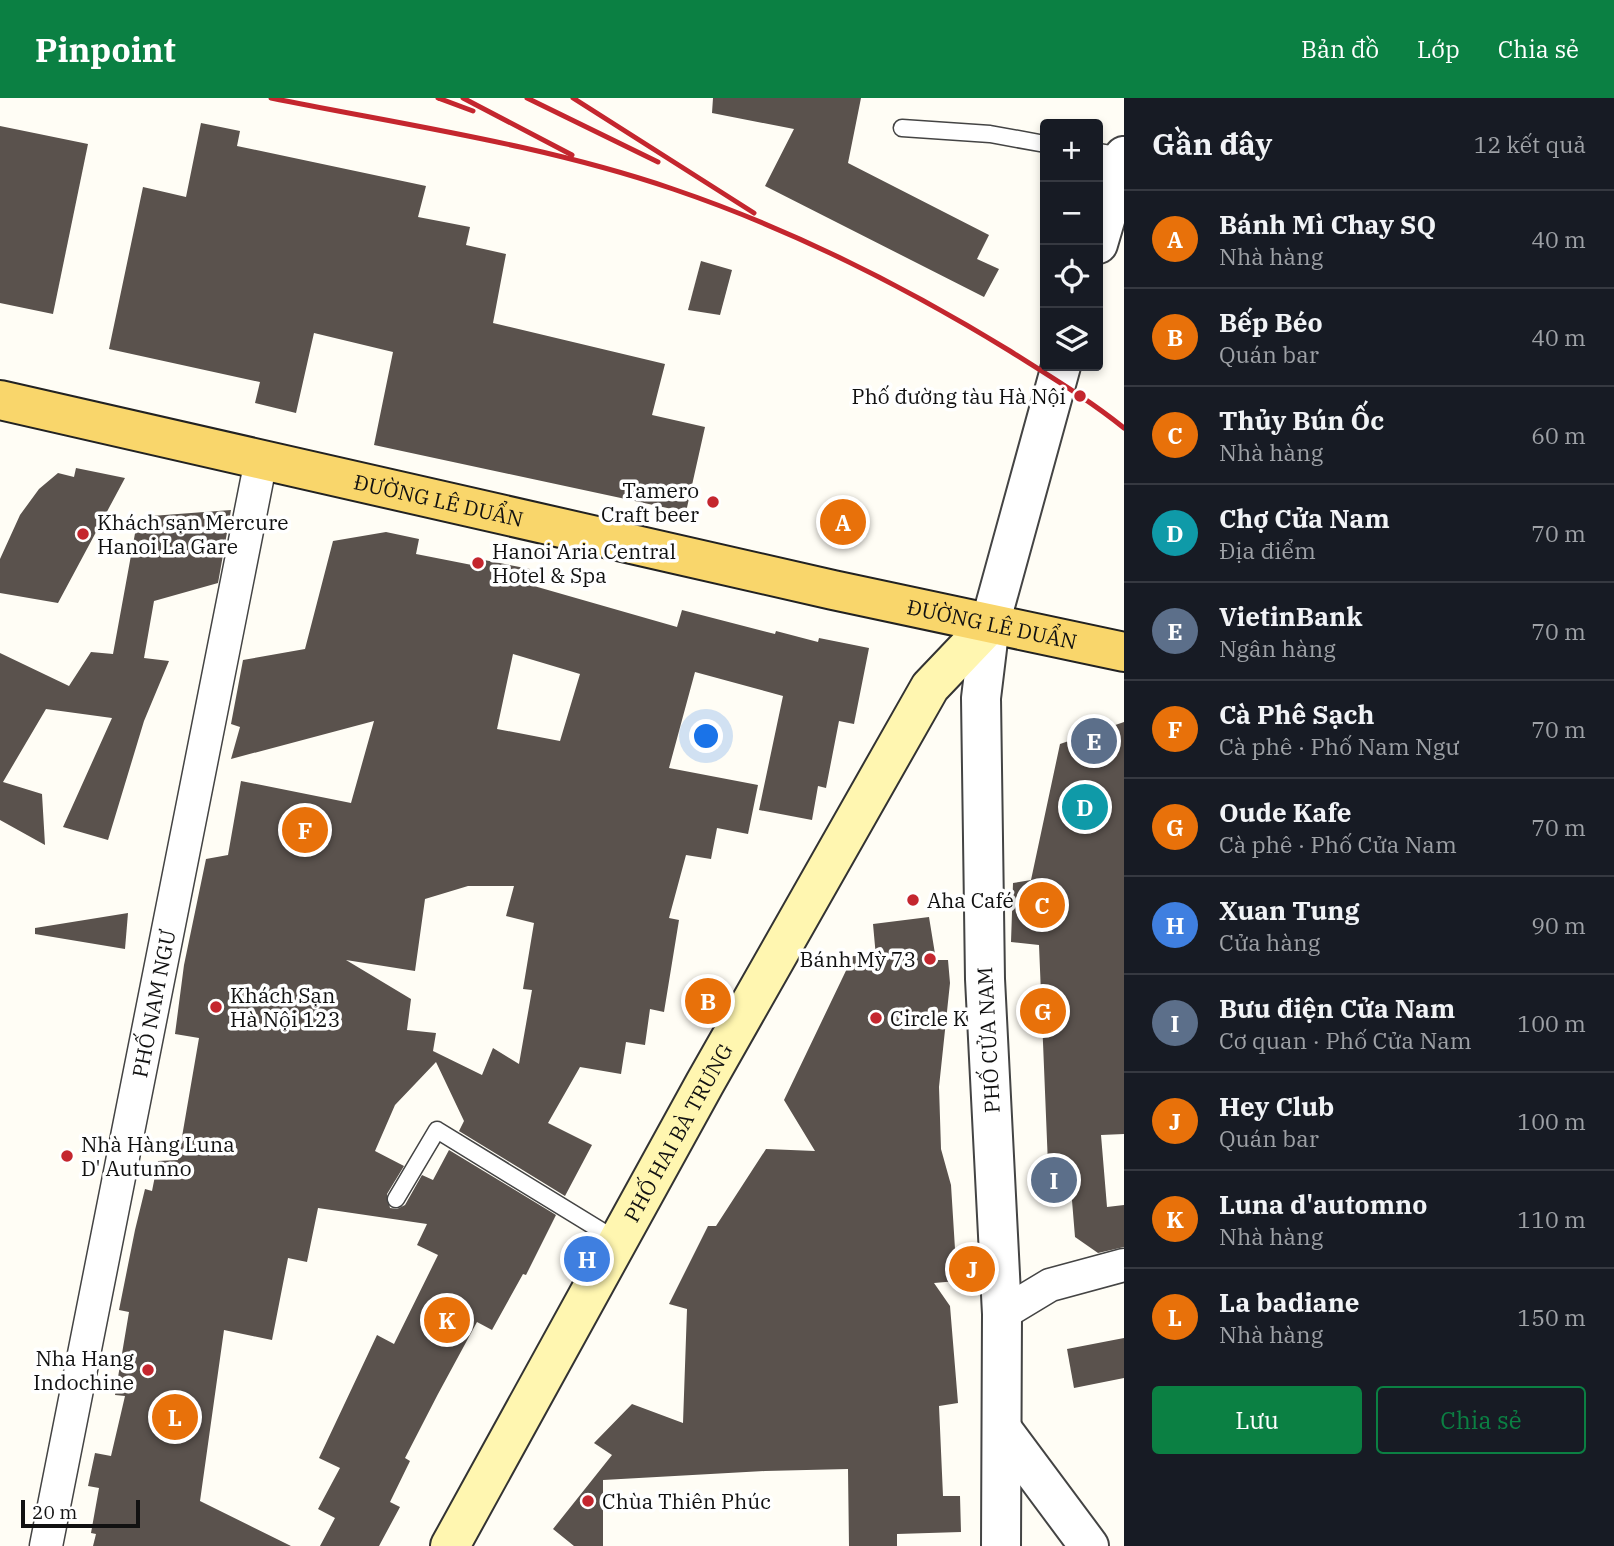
<!DOCTYPE html>
<html lang="vi">
<meta charset="utf-8">
<style>
:root{--surface:#171b24;--page:#242831;--text:#f1f3f6;--muted:#9ea1a6;--line:#363941;--accent:#0b8043}
body{margin:0;font-family:"IBM Plex Serif",serif;background:var(--page);color:var(--text)}
.controls{position:absolute;right:21px;top:21px;display:grid;overflow:hidden;border-radius:7px;box-shadow:0 4px 10px #0003}
.controls button{width:63px;height:63px;display:grid;place-items:center;padding:0;border:0;border-bottom:2px solid var(--line);background:var(--surface);color:var(--text);font:35px sans-serif}
.scale{position:absolute;left:21px;bottom:18px;width:119px;box-sizing:border-box;padding-left:7px;border:4px solid #111;border-top:0;font-size:19px;line-height:24px;white-space:nowrap;color:#111;-webkit-text-stroke:5px #fff;paint-order:stroke}
.you{position:absolute;left:707px;top:639px;width:24px;height:24px;margin:-18px;border:5px solid #fff;border-radius:50%;background:#1a73e8;box-shadow:0 0 0 10px #1a73e833}
.badge{display:grid;place-items:center;width:46px;height:46px;border-radius:50%;background:var(--accent);color:#fff;font-size:23px;font-weight:700}
.pin{position:absolute;translate:-50% -50%;border:4px solid #fff;box-shadow:0 2px 7px #0006}
.list{margin:0;padding:0;list-style:none}
h2{display:flex;justify-content:space-between;align-items:center;height:91px;margin:0;padding:0 28px;font-size:30px}
h2 small{font-size:23px;font-weight:400;color:var(--muted)}
.list li{display:grid;grid-template-columns:46px 1fr auto;gap:21px;align-items:center;box-sizing:border-box;height:98px;padding:0 28px;border-top:2px solid var(--line)}
.list b{display:block;font-size:26px;white-space:nowrap}
.list p{margin:0;font-size:23px;white-space:nowrap;color:var(--muted)}
.list em{font-size:23px;font-style:normal;color:var(--muted)}
.actions{display:flex;gap:14px;padding:21px 28px}
.actions a{flex:1;padding:16px 0;border:2px solid var(--accent);border-radius:7px;text-align:center;font-size:24px;color:var(--accent)}
.actions .main{background:var(--accent);color:#fff}
.icon{flex:none;width:38px;height:38px;fill:none;stroke:currentColor;stroke-width:2;stroke-linecap:round;stroke-linejoin:round}
.map{position:relative;flex:none;width:1124px;height:1448px;overflow:hidden}
header{display:flex;align-items:center;gap:42px;box-sizing:border-box;height:98px;padding:0 35px;background:var(--accent);color:#fff}
header strong{font-size:33px}
nav{display:flex;gap:38px;margin-inline-start:auto;font-size:24px}
main{display:flex}
aside{flex:1;background:var(--surface)}
.map>svg:first-child{display:block}
.building{fill:#5a524d;fill-rule:evenodd}
.lines{fill:none;stroke-linecap:round;stroke-linejoin:round}
.service-casing{stroke:#444;stroke-width:19}
.minor-casing{stroke:#444;stroke-width:35}
.tertiary-casing{stroke:#444;stroke-width:42}
.secondary-casing{stroke:#333;stroke-width:42}
.primary-casing{stroke:#222;stroke-width:42}
.service{stroke:#fff;stroke-width:16}
.minor{stroke:#fff;stroke-width:32}
.tertiary{stroke:#fff;stroke-width:38}
.secondary{stroke:#fff6b0;stroke-width:38}
.primary{stroke:#f9d66b;stroke-width:38}
.rail{stroke:#c4262e;stroke-width:5}
.poi-dot{fill:#c4262e;stroke:#fff;stroke-width:2.5}
.labels{text-anchor:middle;dominant-baseline:central;stroke-width:7;stroke-linejoin:round;paint-order:stroke}
.poi-label{font-size:21px;fill:#111;stroke:#fff;text-anchor:start}
.street-label{font-size:21px;fill:#111;stroke:#fff}
</style>
<header>
<strong>Pinpoint</strong>
<nav><a>Bản đồ</a><a>Lớp</a><a>Chia sẻ</a></nav>
</header>
<main>
<div class="map">
<svg width="1124" height="1448" viewBox="0 0 1124 1448">
<rect width="100%" height="100%" fill="#fffdf5"/>
<g class="building">
<path d="M713,0H861L848,65L989,137L977,161L999,171L984,199L765,88L794,31L712,15Z"/>
<path d="M201,25L240,33L237,48L426,88L418,119L470,129L466,147L506,156L493,225L665,266L652,317L705,329L686,414L374,347L393,254L314,235L296,315L255,305L260,284L109,251L143,89L186,99Z"/>
<path d="M0,28L88,46L53,216L0,205Z"/>
<path d="M701,163L732,172L720,217L688,212Z"/>
<path d="M76,370L125,380L58,505L0,495V461L20,417L39,391L58,375L74,379Z"/>
<path d="M231,412L218,485L154,503L144,560L169,563L144,623L108,742L63,729L112,620L46,611L3,684L42,696L45,747L0,722V555L69,588L91,554L113,556L138,419Z"/>
<path d="M386,434L419,441L416,456L477,468L479,461L530,471L527,486L677,529L682,512L775,536L776,533L818,544L819,540L869,550L854,626L839,623L826,690L818,688L812,722L759,712L783,598L695,574L669,670L758,687L748,736L717,730L711,761L686,757L669,820L679,822L664,914L650,911L645,947L626,944L621,976L580,969L548,1025L592,1047L565,1098L459,1033L464,1023L436,964L395,1007L375,1053L404,1068L387,1096L390,1110L397,1111L405,1107L422,1077L433,1082L449,1052L556,1117L526,1177L523,1176L492,1232L477,1224L438,1296L405,1360L410,1363L390,1404L400,1409L379,1448H320L335,1420L318,1411L340,1370L319,1360L377,1237L394,1246L438,1157L417,1147L427,1126L318,1110L307,1164L288,1160L272,1242L224,1232L200,1403L291,1448H93L96,1436L91,1435L99,1390L88,1388L95,1355L111,1358L125,1298L115,1297L129,1214L119,1212L135,1132L145,1091L152,1093L158,1063L178,1062L199,940L175,936L184,867L206,761L228,757L241,683L351,705L374,623L231,661L240,629L231,626L243,562L305,551L333,443ZM513,556L580,576L560,643L497,631ZM468,788H514L506,818L534,825L523,891L532,892L519,966L493,950L482,977L433,953L436,935L407,932L411,901L346,862L415,873L425,801Z"/>
<path d="M1124,624V1036L1101,1037L1107,1109L1124,1107V1149L1098,1155L1075,1139L1069,1066L1048,1067L1039,847L1011,844L1013,785L1031,782L1060,646Z"/>
<path d="M128,815L125,851L35,836V830Z"/>
<path d="M929,819L936,862H948L950,885L939,989L941,1051L951,1087L957,1183L934,1185L950,1208L958,1305L939,1308L943,1398H960L961,1434L897,1436V1448H849L848,1371L765,1373L603,1382V1448H574L553,1431L612,1357L594,1345L632,1306L683,1325L687,1211L669,1206L708,1128H716L766,1051L815,1053L784,1002L853,858L876,859L873,826Z"/>
<path d="M1124,1240V1280L1074,1290L1067,1251Z"/>
</g>
<g class="lines">
<g class="service-casing">
<g id="service">
<path d="M902,30L990,36L1045,46"/>
<path d="M1098,54L1124,58"/>
<path d="M396,1101L437,1032L618,1143"/>
</g>
</g>
<g class="minor-casing">
<g id="minor">
<path d="M1002,1216L1050,1187L1124,1167"/>
<path id="s1" d="M46,1448L261,362"/>
</g>
</g>
<g class="tertiary-casing">
<g id="tertiary">
<path d="M1098,146L1124,58"/>
<path d="M1002,1331L1089,1448"/>
<path d="M1001,1448L1002,1216L985,881L981,600L990,526L1061,268"/>
</g>
</g>
<g class="secondary-casing">
<g id="secondary">
<path id="s2" d="M450,1448L705,985L930,589L990,526"/>
</g>
</g>
<g class="primary-casing">
<g id="primary">
<path id="s3" d="M0,302L833,492L1124,554"/>
</g>
</g>
<use href="#service" class="service"/>
<use href="#minor" class="minor"/>
<use href="#tertiary" class="tertiary"/>
<use href="#secondary" class="secondary"/>
<use href="#primary" class="primary"/>
<g class="rail">
<path d="M271,0C405,27 544,47 673,91C791,131 904,188 1010,253C1049,278 1088,301 1124,330"/>
<path d="M438,0L473,13"/>
<path d="M463,0L572,57"/>
<path d="M527,0L658,64"/>
<path d="M573,0L754,115"/>
</g>
</g>
<g class="poi-dot">
<circle cx="1080" cy="298" r="7"/>
<circle cx="713" cy="404" r="7"/>
<circle cx="83" cy="436" r="7"/>
<circle cx="478" cy="465" r="7"/>
<circle cx="913" cy="802" r="7"/>
<circle cx="930" cy="861" r="7"/>
<circle cx="216" cy="909" r="7"/>
<circle cx="876" cy="920" r="7"/>
<circle cx="67" cy="1058" r="7"/>
<circle cx="148" cy="1272" r="7"/>
<circle cx="588" cy="1403" r="7"/>
</g>
<g class="labels">
<g class="poi-label">
<text x="1066" y="298" text-anchor="end">Phố đường tàu Hà Nội</text>
<text x="699" y="392" text-anchor="end">Tamero<tspan x="699" dy="24">Craft beer</tspan></text>
<text x="97" y="424">Khách sạn Mercure<tspan x="97" dy="24">Hanoi La Gare</tspan></text>
<text x="492" y="453">Hanoi Aria Central<tspan x="492" dy="24">Hotel &amp; Spa</tspan></text>
<text x="927" y="802">Aha Café</text>
<text x="916" y="861" text-anchor="end">Bánh Mỳ 73</text>
<text x="230" y="897">Khách Sạn<tspan x="230" dy="24">Hà Nội 123</tspan></text>
<text x="890" y="920">Circle K</text>
<text x="81" y="1046">Nhà Hàng Luna<tspan x="81" dy="24">D' Autunno</tspan></text>
<text x="134" y="1260" text-anchor="end">Nha Hang<tspan x="134" dy="24">Indochine</tspan></text>
<text x="602" y="1403">Chùa Thiên Phúc</text>
</g>
<g class="street-label">
<text stroke="none"><textPath href="#s3" startOffset="450">ĐƯỜNG LÊ DUẨN</textPath></text>
<text stroke="none"><textPath href="#s3" startOffset="1017">ĐƯỜNG LÊ DUẨN</textPath></text>
<text stroke="none"><textPath href="#s1" startOffset="553">PHỐ NAM NGƯ</textPath></text>
<text transform="translate(988 942) rotate(-93)">PHỐ CỬA NAM</text>
<text stroke="none"><textPath href="#s2" startOffset="472">PHỐ HAI BÀ TRƯNG</textPath></text>
</g>
</g>
</svg>
<div class="controls">
<button>+</button>
<button>−</button>
<button><svg class="icon" aria-label="locate" viewBox="0 0 24 24"><circle cx="12" cy="12" r="6"/><path d="M12 2v4M12 18v4M2 12h4M18 12h4"/></svg></button>
<button><svg class="icon" aria-label="layers" viewBox="0 0 24 24"><path d="M12 4l9 5-9 5-9-5zM3 14l9 5 9-5"/></svg></button>
</div>
<div class="scale">20 m</div>
<div class="you"></div>
<div class="pin badge" style="left:843px;top:424px;background:#e8710a">A</div>
<div class="pin badge" style="left:708px;top:903px;background:#e8710a">B</div>
<div class="pin badge" style="left:1042px;top:807px;background:#e8710a">C</div>
<div class="pin badge" style="left:1085px;top:709px;background:#0f9aa8">D</div>
<div class="pin badge" style="left:1094px;top:643px;background:#5c6f8a">E</div>
<div class="pin badge" style="left:305px;top:732px;background:#e8710a">F</div>
<div class="pin badge" style="left:1043px;top:913px;background:#e8710a">G</div>
<div class="pin badge" style="left:587px;top:1161px;background:#3f7fe0">H</div>
<div class="pin badge" style="left:1054px;top:1082px;background:#5c6f8a">I</div>
<div class="pin badge" style="left:972px;top:1171px;background:#e8710a">J</div>
<div class="pin badge" style="left:447px;top:1222px;background:#e8710a">K</div>
<div class="pin badge" style="left:175px;top:1319px;background:#e8710a">L</div>
</div>
<aside>
<h2>Gần đây<small>12 kết quả</small></h2>
<ul class="list">
<li><span class="badge" style="background:#e8710a">A</span><div><b>Bánh Mì Chay SQ</b><p>Nhà hàng</p></div><em>40 m</em></li>
<li><span class="badge" style="background:#e8710a">B</span><div><b>Bếp Béo</b><p>Quán bar</p></div><em>40 m</em></li>
<li><span class="badge" style="background:#e8710a">C</span><div><b>Thủy Bún Ốc</b><p>Nhà hàng</p></div><em>60 m</em></li>
<li><span class="badge" style="background:#0f9aa8">D</span><div><b>Chợ Cửa Nam</b><p>Địa điểm</p></div><em>70 m</em></li>
<li><span class="badge" style="background:#5c6f8a">E</span><div><b>VietinBank</b><p>Ngân hàng</p></div><em>70 m</em></li>
<li><span class="badge" style="background:#e8710a">F</span><div><b>Cà Phê Sạch</b><p>Cà phê · Phố Nam Ngư</p></div><em>70 m</em></li>
<li><span class="badge" style="background:#e8710a">G</span><div><b>Oude Kafe</b><p>Cà phê · Phố Cửa Nam</p></div><em>70 m</em></li>
<li><span class="badge" style="background:#3f7fe0">H</span><div><b>Xuan Tung</b><p>Cửa hàng</p></div><em>90 m</em></li>
<li><span class="badge" style="background:#5c6f8a">I</span><div><b>Bưu điện Cửa Nam</b><p>Cơ quan · Phố Cửa Nam</p></div><em>100 m</em></li>
<li><span class="badge" style="background:#e8710a">J</span><div><b>Hey Club</b><p>Quán bar</p></div><em>100 m</em></li>
<li><span class="badge" style="background:#e8710a">K</span><div><b>Luna d'automno</b><p>Nhà hàng</p></div><em>110 m</em></li>
<li><span class="badge" style="background:#e8710a">L</span><div><b>La badiane</b><p>Nhà hàng</p></div><em>150 m</em></li>
</ul>
<div class="actions"><a class="main">Lưu</a><a>Chia sẻ</a></div>
</aside>
</main>
